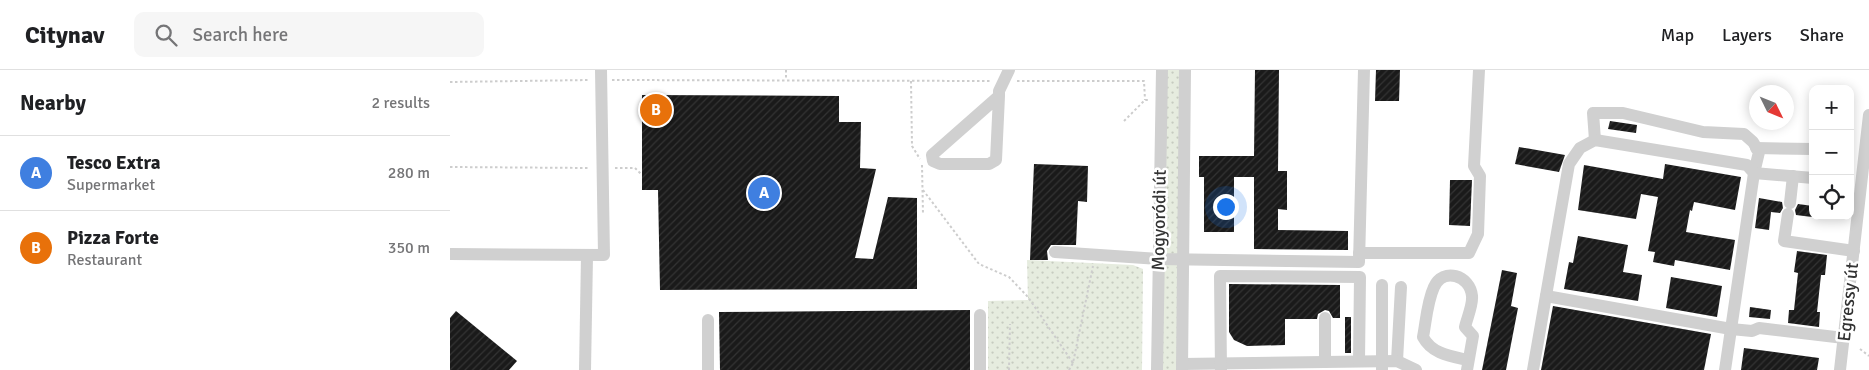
<!DOCTYPE html>
<meta charset="utf-8">
<style>
:root{--surface:#fff;--page:#f6f6f6;--text:#202124;--muted:#757577;--line:#e0e0e0;--accent:#111827}
body{margin:0;font-family:Signika,sans-serif;background:var(--page);color:var(--text)}
.controls{position:absolute;right:15px;top:15px;display:grid;overflow:hidden;border-radius:10px;box-shadow:0 2px 12px #0003}
.controls button{width:45px;height:45px;display:grid;place-items:center;padding:0;border:0;border-bottom:1px solid var(--line);background:var(--surface);color:var(--text);font:25px sans-serif}
.compass{position:absolute;left:1299px;top:15px;width:45px;height:45px;border-radius:50%;background:var(--surface);box-shadow:0 2px 12px #0003;rotate:133deg}
.you{position:absolute;left:775px;top:136px;width:18px;height:18px;margin:-12px;border:4px solid #fff;border-radius:50%;background:#1a73e8;box-shadow:0 0 0 8px #1a73e833}
.badge{display:grid;place-items:center;width:32px;height:32px;border-radius:50%;background:var(--accent);color:#fff;font-size:16px;font-weight:700}
.pin{position:absolute;translate:-50% -50%;border:2px solid #fff;box-shadow:0 1px 5px #0006}
.list{margin:0;padding:0;list-style:none}
h2{display:flex;justify-content:space-between;align-items:center;height:65px;margin:0;padding:0 20px;font-size:21px}
h2 small{font-size:16px;font-weight:400;color:var(--muted)}
.list li{display:grid;grid-template-columns:32px 1fr auto;gap:15px;align-items:center;box-sizing:border-box;height:75px;padding:0 20px;border-top:1px solid var(--line)}
.list b{display:block;font-size:19px;white-space:nowrap}
.list p{margin:0;font-size:16px;white-space:nowrap;color:var(--muted)}
.list em{font-size:16px;font-style:normal;color:var(--muted)}
.icon{flex:none;width:28px;height:28px;fill:none;stroke:currentColor;stroke-width:2;stroke-linecap:round;stroke-linejoin:round}
.map{position:relative;flex:none;width:1419px;height:300px;overflow:hidden}
header{display:flex;align-items:center;gap:30px;box-sizing:border-box;height:70px;padding:0 25px;background:var(--surface);border-bottom:1px solid var(--line)}
header strong{font-size:24px}
nav{display:flex;gap:28px;margin-inline-start:auto;font-size:18px}
.search{width:350px;height:45px;background:var(--page);display:flex;align-items:center;gap:12px;box-sizing:border-box;padding:0 18px;border-radius:10px;color:var(--muted);font-size:19px}
main{display:flex}
aside{flex:1;background:var(--surface)}
.map>svg:first-child{display:block}
.grass{fill:url(#grass-dots)}
.building{fill:url(#building-hatch)}
.lines{fill:none;stroke-linecap:round;stroke-linejoin:round}
.path{stroke:#cdcdcd;stroke-width:2;stroke-dasharray:2.5 2.5;stroke-linecap:butt}
.minor{stroke:#d0d0d0;stroke-width:12}
.labels{text-anchor:middle;dominant-baseline:central;stroke-width:5;stroke-linejoin:round;paint-order:stroke}
.street-label{font-size:18px;fill:#333;stroke:#fff}
</style>
<header>
<strong>Citynav</strong>
<div class="search"><svg class="icon" aria-label="search" viewBox="0 0 24 24"><circle cx="10" cy="10" r="6"/><path d="M15 15l6 6"/></svg>Search here</div>
<nav><a>Map</a><a>Layers</a><a>Share</a></nav>
</header>
<main>
<aside>
<h2>Nearby<small>2 results</small></h2>
<ul class="list">
<li><span class="badge" style="background:#3f7fe0">A</span><div><b>Tesco Extra</b><p>Supermarket</p></div><em>280 m</em></li>
<li><span class="badge" style="background:#e8710a">B</span><div><b>Pizza Forte</b><p>Restaurant</p></div><em>350 m</em></li>
</ul>
</aside>
<div class="map">
<svg width="1419" height="300" viewBox="0 0 1419 300">
<defs>
<pattern id="grass-dots" width="8" height="8" patternUnits="userSpaceOnUse" patternTransform="scale(1.25)"><rect width="8" height="8" fill="#e6ecdf"/><path d="M2 2h.1M6 6h.1" fill="none" stroke="#c6cbc0" stroke-width="1.8" stroke-linecap="round"/></pattern>
<pattern id="building-hatch" width="6" height="6" patternUnits="userSpaceOnUse" patternTransform="scale(1.25)"><rect width="6" height="6" fill="#1a1a1a"/><path d="M-1 1l2-2M0 6l6-6M5 7l2-2" fill="none" stroke="#333"/></pattern>
</defs>
<rect width="100%" height="100%" fill="#fff"/>
<g class="grass">
<path d="M712,0H735L732,300H707Z"/>
<path d="M577,190L683,195L693,199L692,300H538V231L578,230Z"/>
</g>
<g class="building">
<path d="M805,0H829L828,101H837V140L828,139V160L898,161V180L804,179V107H784V162H754V107H749V86H804Z"/>
<path d="M926,0H950L949,31H925Z"/>
<path d="M192,25L389,26V52H411L410,98L426,99L405,188L423,189L438,127L467,128V219L210,220L208,120H192Z"/>
<path d="M1160,51L1187,55L1186,63L1158,59Z"/>
<path d="M1069,77L1115,85L1109,102L1065,94Z"/>
<path d="M584,94L638,96L637,132L628,131L626,175H601L597,181L598,190H580Z"/>
<path d="M1215,94L1291,107L1285,140L1244,132L1242,141L1240,140L1236,162L1285,170L1280,200L1225,190L1224,196L1203,192L1205,182L1198,181L1208,127L1191,124L1186,149L1128,140L1134,95L1213,109Z"/>
<path d="M1000,110H1022L1020,156L999,155Z"/>
<path d="M1309,128L1332,132L1333,138L1330,143L1321,142L1319,160L1305,158Z"/>
<path d="M1348,134L1363,136L1362,147L1346,145L1345,140Z"/>
<path d="M1128,166L1178,175L1173,202L1192,205L1188,231L1114,219L1119,192L1123,193Z"/>
<path d="M1347,181L1377,185L1375,205H1371L1367,242H1370L1369,257L1338,253L1339,240H1344L1348,203L1344,202Z"/>
<path d="M1052,200L1067,203L1061,236L1068,238L1056,300H1032Z"/>
<path d="M1221,207L1272,216L1267,247L1216,238Z"/>
<path d="M779,214L890,215V248H883L879,241L875,240L868,244L867,249H835V275L797,276L784,270L779,262Z"/>
<path d="M1103,236L1261,264L1254,300H1091Z"/>
<path d="M1300,237L1321,240L1320,249L1299,247Z"/>
<path d="M520,240V300H270L269,242Z"/>
<path d="M6,241L67,291L59,300H0V248Z"/>
<rect x="895" y="247" width="6" height="36"/>
<path d="M1294,278L1369,288L1367,300H1291Z"/>
</g>
<g class="lines">
<g class="path">
<path d="M336,0V10"/>
<path d="M162,10L540,11"/>
<path d="M461,11L462,76L470,89"/>
<path d="M567,11H694L695,30"/>
<path d="M0,12L140,10"/>
<path d="M674,51L695,30H699"/>
<path d="M472,95L473,145"/>
<path d="M0,97L140,98"/>
<path d="M165,98H185L192,105"/>
<path d="M473,120L529,194L559,207L578,227L623,293"/>
<path d="M1410,279L1419,286"/>
<path d="M559,300L560,254"/>
<path d="M619,300L623,293L643,196"/>
</g>
<g class="minor">
<path d="M549,26L482,85L483,91L490,94H539L546,90L549,26V21L559,0"/>
<path d="M1145,70L1143,43H1173L1253,62L1294,64L1303,72L1309,82L1304,103L1363,108"/>
<path d="M1306,78L1363,79"/>
<path d="M1340,133L1343,106"/>
<path d="M1338,144L1334,171L1404,181"/>
<path d="M605,182L709,189L909,192L914,0"/>
<path d="M909,183H1019L1028,164L1030,106L1024,96L1029,0"/>
<path d="M0,184L154,185L151,0"/>
<path d="M1096,226L1281,259L1302,261L1309,258L1394,268"/>
<path d="M530,245V300"/>
<path d="M258,250V300"/>
<path d="M875,291V248"/>
<path d="M947,291L951,217"/>
<path d="M732,294L947,291L966,300"/>
<path d="M135,300L137,186"/>
<path d="M707,300L712,0"/>
<path d="M732,300L735,0"/>
<path d="M771,300L770,206L910,207L909,291"/>
<path d="M932,300V215"/>
<path d="M1017,300L1023,266L1015,257C1017,248 1023,235 1022,226C1020,205 993,197 984,217C977,232 976,252 973,267C982,284 1000,286 1018,290"/>
<path d="M1083,300L1119,94L1130,78L1145,70L1297,95L1304,103L1275,300"/>
<path d="M1390,300L1419,45"/>
</g>
</g>
<g class="labels">
<g class="street-label">
<text transform="translate(709 150) rotate(-89)">Mogyoródi út</text>
<text transform="translate(1398 232) rotate(-84)">Egressy út</text>
</g>
</g>
</svg>
<div class="controls">
<button>+</button>
<button>−</button>
<button><svg class="icon" aria-label="locate" viewBox="0 0 24 24"><circle cx="12" cy="12" r="6"/><path d="M12 2v4M12 18v4M2 12h4M18 12h4"/></svg></button>
</div>
<svg class="compass" viewBox="-18 -18 36 36"><path d="M0-13l5 13h-10z" fill="#e53935"/><path d="M0 13l5-13h-10z" fill="#757577"/></svg>
<div class="you"></div>
<div class="pin badge" style="left:314px;top:123px;background:#3f7fe0">A</div>
<div class="pin badge" style="left:206px;top:40px;background:#e8710a">B</div>
</div>
</main>
